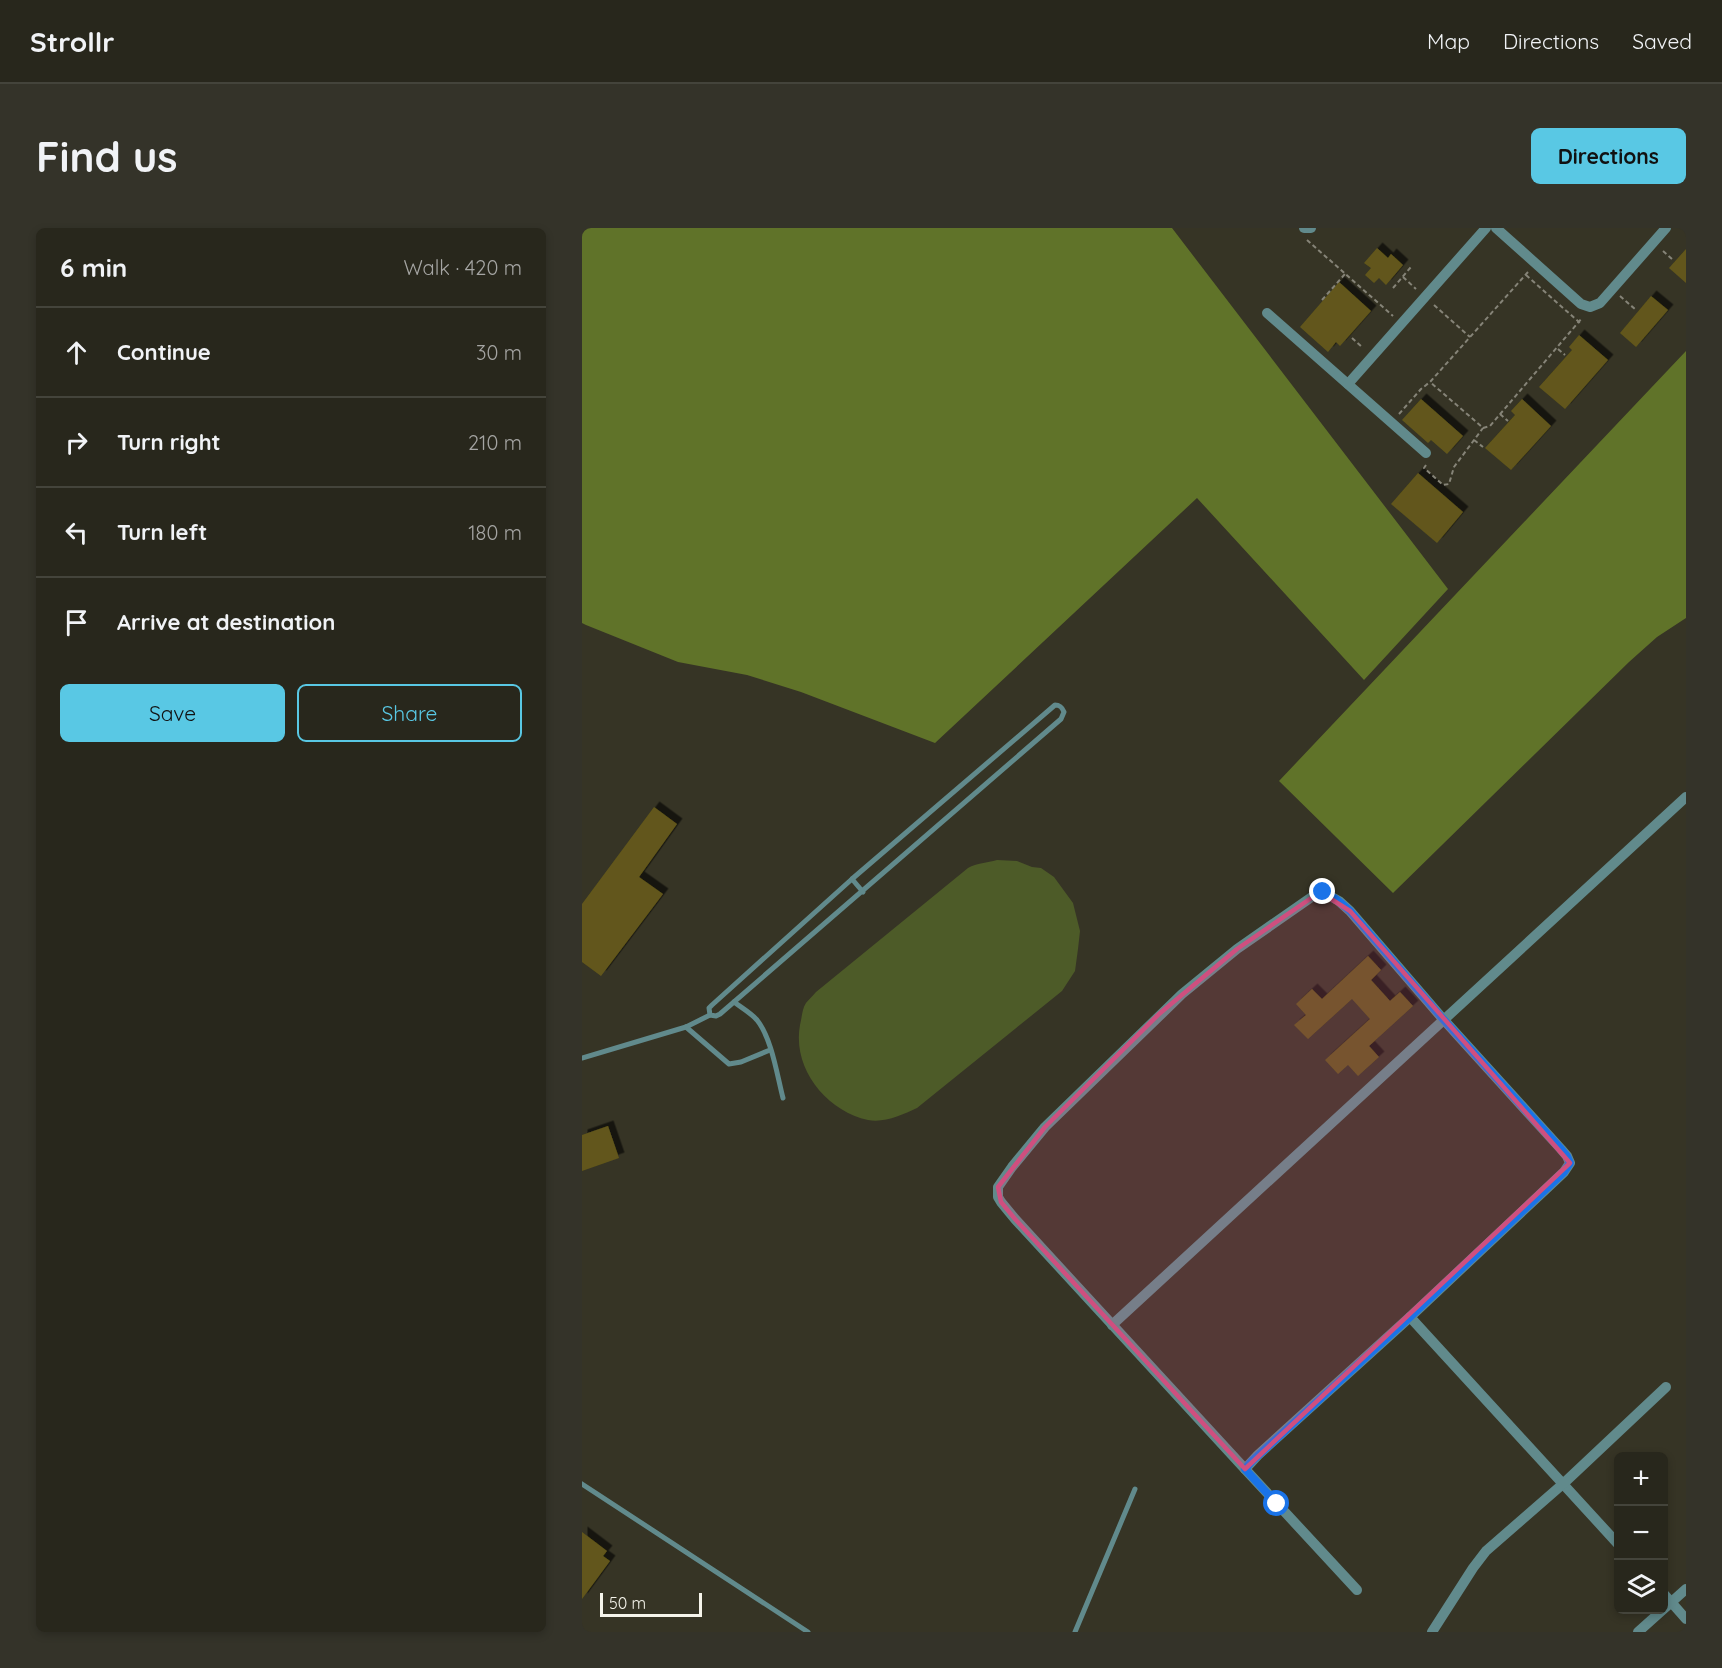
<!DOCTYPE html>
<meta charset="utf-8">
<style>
:root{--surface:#28271c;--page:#343329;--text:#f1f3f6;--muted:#a5a5a3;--line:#44443b;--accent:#59c8e4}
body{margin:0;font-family:Quicksand,sans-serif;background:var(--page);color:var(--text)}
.controls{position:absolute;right:18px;bottom:18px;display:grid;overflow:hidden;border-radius:9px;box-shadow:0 3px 9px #0003}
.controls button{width:54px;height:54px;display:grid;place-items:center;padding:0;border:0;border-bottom:2px solid var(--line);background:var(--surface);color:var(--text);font:30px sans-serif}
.scale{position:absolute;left:18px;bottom:15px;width:102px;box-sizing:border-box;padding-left:6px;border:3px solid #f5f4eb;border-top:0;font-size:16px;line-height:21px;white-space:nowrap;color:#f5f4eb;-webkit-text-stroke:4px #363425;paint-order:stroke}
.stop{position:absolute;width:18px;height:18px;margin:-14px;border:4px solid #1a73e8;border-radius:50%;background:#fff}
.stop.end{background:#1a73e8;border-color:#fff;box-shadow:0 2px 6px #0008}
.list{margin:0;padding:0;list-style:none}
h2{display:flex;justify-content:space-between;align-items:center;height:78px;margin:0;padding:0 24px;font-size:26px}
h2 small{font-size:20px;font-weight:400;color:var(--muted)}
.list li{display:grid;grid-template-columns:39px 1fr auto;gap:18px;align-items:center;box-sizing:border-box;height:90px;padding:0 24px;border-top:2px solid var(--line)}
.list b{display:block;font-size:22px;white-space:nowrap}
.list em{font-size:20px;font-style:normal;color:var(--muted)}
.actions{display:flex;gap:12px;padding:18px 24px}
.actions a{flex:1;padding:14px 0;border:2px solid var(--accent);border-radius:9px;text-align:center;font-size:21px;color:var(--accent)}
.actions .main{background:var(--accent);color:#111}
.icon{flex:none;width:33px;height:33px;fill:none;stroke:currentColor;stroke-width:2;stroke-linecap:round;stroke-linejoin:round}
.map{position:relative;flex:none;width:1104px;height:1404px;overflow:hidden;border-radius:9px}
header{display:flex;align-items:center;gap:36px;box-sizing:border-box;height:84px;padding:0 30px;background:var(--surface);border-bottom:2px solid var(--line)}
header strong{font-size:28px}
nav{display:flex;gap:33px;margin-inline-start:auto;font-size:21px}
.intro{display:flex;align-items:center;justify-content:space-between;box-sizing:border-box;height:144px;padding:0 36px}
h1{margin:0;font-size:42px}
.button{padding:15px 27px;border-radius:9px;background:var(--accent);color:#111;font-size:21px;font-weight:700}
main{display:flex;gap:36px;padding:0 36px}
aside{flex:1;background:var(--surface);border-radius:9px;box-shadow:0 3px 9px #0003}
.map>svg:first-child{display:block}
.green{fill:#4d5b28}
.forest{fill:#607329}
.building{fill:#62571a;filter:url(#shadow)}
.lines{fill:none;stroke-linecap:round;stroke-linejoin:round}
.path{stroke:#868478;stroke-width:2;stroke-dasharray:4.5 3;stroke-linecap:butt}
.service{stroke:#618a8c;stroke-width:5}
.minor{stroke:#618a8c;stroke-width:10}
.route{stroke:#1a73e8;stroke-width:8}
.marked{fill:#cf4f7f;fill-opacity:0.2;stroke:#cf4f7f;stroke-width:4.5;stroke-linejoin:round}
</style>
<header>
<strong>Strollr</strong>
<nav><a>Map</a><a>Directions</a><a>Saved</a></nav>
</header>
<div class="intro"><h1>Find us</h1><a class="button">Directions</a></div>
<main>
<aside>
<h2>6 min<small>Walk · 420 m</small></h2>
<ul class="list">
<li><svg class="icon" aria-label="ahead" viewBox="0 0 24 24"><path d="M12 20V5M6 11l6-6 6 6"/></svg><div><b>Continue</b></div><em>30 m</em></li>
<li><svg class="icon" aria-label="right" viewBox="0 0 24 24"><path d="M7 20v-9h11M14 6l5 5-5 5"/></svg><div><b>Turn right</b></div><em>210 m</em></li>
<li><svg class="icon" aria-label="left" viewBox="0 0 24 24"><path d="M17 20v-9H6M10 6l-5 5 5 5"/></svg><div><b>Turn left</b></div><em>180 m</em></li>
<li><svg class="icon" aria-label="arrive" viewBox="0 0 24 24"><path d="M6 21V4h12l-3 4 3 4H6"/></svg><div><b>Arrive at destination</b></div></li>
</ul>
<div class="actions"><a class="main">Save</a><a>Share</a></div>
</aside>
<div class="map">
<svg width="1104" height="1404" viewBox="0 0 1104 1404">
<defs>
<filter id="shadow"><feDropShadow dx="5.5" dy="-5.5" stdDeviation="0" flood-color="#0009"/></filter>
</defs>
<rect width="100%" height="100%" fill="#363425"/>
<path class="green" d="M415,632L435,633L450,639L459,640L472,649L491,675L498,703L496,721L493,743L480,763L335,880C320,887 303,895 286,892C244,883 210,840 218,797C220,789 220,781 224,775C227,771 231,768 234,764L386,640C395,635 405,635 415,632Z"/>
<g class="forest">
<path d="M0,0H590L866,361L782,452L615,270L353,515L219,464L165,447L96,434L4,397L0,395Z"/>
<path d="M1104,123V390L1075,409L1047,434L811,665L697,553Z"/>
</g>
<g class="building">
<path d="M795,20L806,30L809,26L821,37L804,57L797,50L792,55L783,47L789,40L782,35Z"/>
<path d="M1104,21V55L1087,40Z"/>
<path d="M757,54L789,83L758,118L754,114L746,124L718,99Z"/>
<path d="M1069,68L1086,82L1054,119L1038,105Z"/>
<path d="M997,107L1026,132L983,181L957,159L990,122L987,119Z"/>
<path d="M839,171L881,208L865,226L849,212L846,215L820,192Z"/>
<path d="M940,171L969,198L929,242L903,220L933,187L929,183Z"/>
<path d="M836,245L881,284L855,315L809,276Z"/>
<path d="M72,579L95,596L57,649L81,666L19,748L0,734V676Z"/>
<path d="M786,728L799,742L789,752L808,773L818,764L831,778L787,818L797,829L776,848L766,837L756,846L743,832L788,791L770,771L726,811L712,797L724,787L714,776L730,761L740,771Z"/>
<path d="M26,898L37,930L0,943V907Z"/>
<path d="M0,1304L25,1323L21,1328L28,1333L0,1371Z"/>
</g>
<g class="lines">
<g class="path">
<path d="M725,12L811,88"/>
<path d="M1081,23L1090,31"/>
<path d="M946,44L848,154L899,198L901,200L908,198L1000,90"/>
<path d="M944,47L998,95"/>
<path d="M821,49L834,61"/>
<path d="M811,60L829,39"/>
<path d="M1038,68L1054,82"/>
<path d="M740,72L763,46"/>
<path d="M852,77L888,109"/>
<path d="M770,110L781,120"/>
<path d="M976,121L983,127"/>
<path d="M817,186L839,161L848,154"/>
<path d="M918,186L926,193"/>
<path d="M892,212L901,219"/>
<path d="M844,237L842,240L861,257L867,256L872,239L901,200"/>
</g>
<g class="service">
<path d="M473,477C478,477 480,479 482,484L479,491L138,786L134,788L128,787L127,780L130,777L270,651Z"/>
<path d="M270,651L281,664"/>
<path d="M152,774C160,780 169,785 175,792C190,811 195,847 201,870"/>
<path d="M104,799L147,836L159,834L188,822"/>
<path d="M0,830L104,799L128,787"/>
<path d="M0,1256L226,1404"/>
<path d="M493,1404L553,1261"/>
</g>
<g class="minor">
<path d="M722,0H729"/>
<path d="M914,0L999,76L1008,79L1018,75L1084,0"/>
<path d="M685,85L844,225"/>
<path d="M766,156L904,0"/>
<path d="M741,664L757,673L768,683L861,791L979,921L985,928L988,935L982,944L964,961L828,1089L676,1227L663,1241L433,991L419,974L416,969V959L430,939L463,899L600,766L655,721L734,666Z"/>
<path d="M828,1089L1036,1316"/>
<path d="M530,1097L1104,569"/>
<path d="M663,1241L775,1362"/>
<path d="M1082,1366L1104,1391"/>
<path d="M850,1404L891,1340L904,1323L982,1255L1084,1159"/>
<path d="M1056,1404L1104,1361"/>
</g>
</g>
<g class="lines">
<path class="route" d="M695,1276L663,1241L670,1233L828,1089L982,944L988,935L985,928L979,921L861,791L768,683C759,675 752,668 741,664"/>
</g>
<path class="marked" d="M738,664L768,683L988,935L663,1241L433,991L419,974L416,959L463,899L577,786L655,721Z"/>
</svg>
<div class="controls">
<button>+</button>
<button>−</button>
<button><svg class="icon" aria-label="layers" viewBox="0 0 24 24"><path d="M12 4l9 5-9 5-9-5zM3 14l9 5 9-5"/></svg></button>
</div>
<div class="scale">50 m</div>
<div class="stop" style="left:695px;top:1276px"></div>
<div class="stop end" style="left:741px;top:664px"></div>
</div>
</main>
